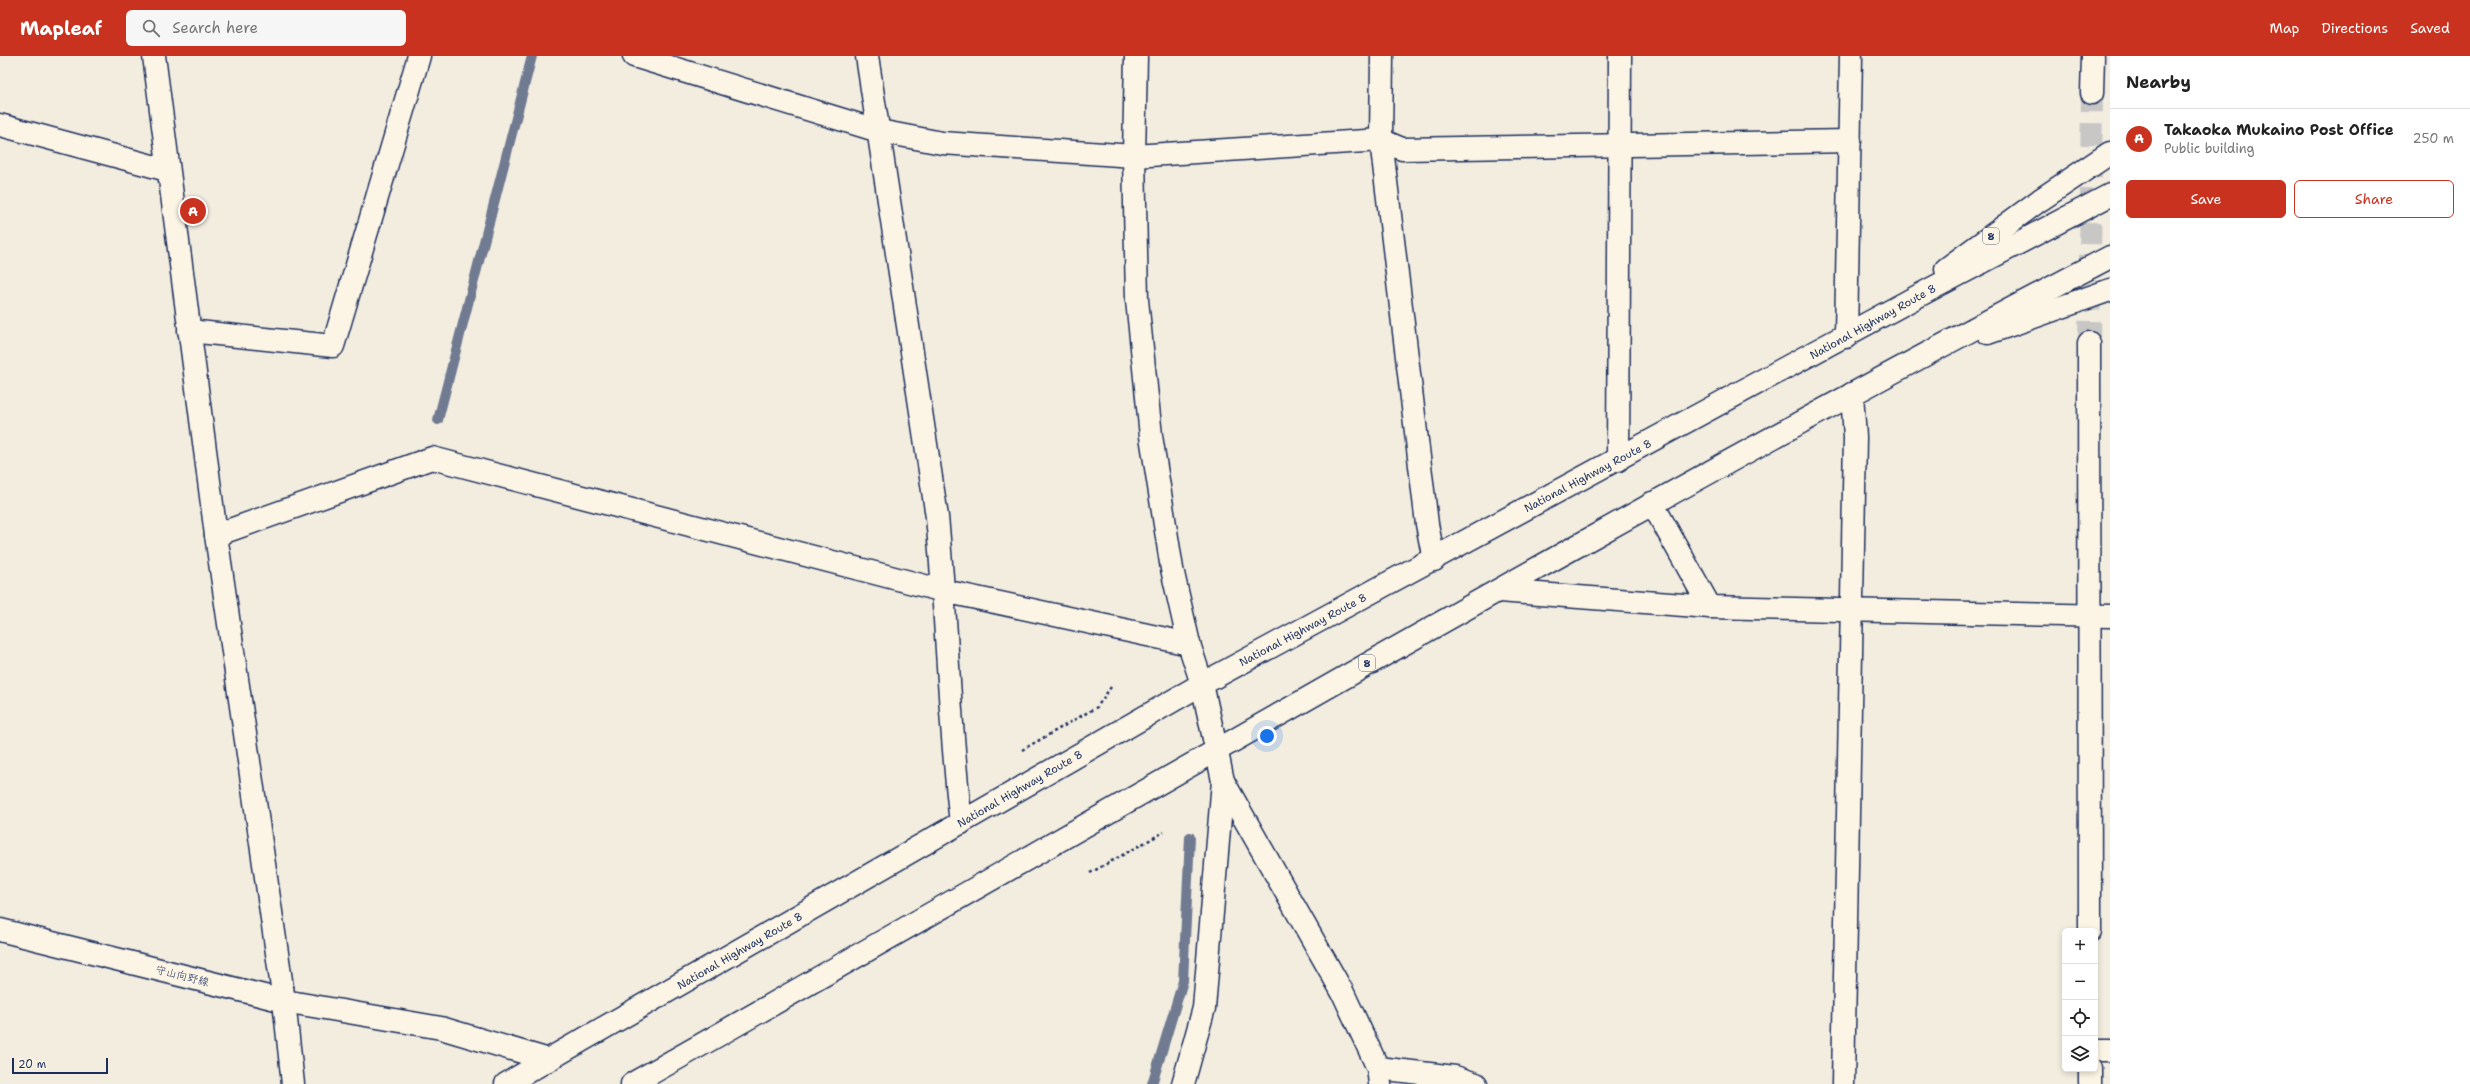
<!DOCTYPE html>
<meta charset="utf-8">
<style>
:root{--surface:#fff;--page:#f6f6f6;--text:#222;--muted:#767676;--line:#e0e0e0;--accent:#c8321e}
body{margin:0;font-family:"Shantell Sans","Klee One",sans-serif;background:var(--page);color:var(--text)}
.controls{position:absolute;right:12px;bottom:12px;display:grid;overflow:hidden;border-radius:6px;box-shadow:0 2px 6px #0003}
.controls button{width:36px;height:36px;display:grid;place-items:center;padding:0;border:0;border-bottom:1px solid var(--line);background:var(--surface);color:var(--text);font:20px sans-serif}
.scale{position:absolute;left:12px;bottom:10px;width:96px;box-sizing:border-box;padding-left:4px;border:2px solid #1b2f5e;border-top:0;font-size:11px;line-height:14px;white-space:nowrap;color:#1b2f5e;-webkit-text-stroke:3px #fcf5e5;paint-order:stroke}
.you{position:absolute;left:1267px;top:680px;width:14px;height:14px;margin:-10px;border:3px solid #fff;border-radius:50%;background:#1a73e8;box-shadow:0 0 0 6px #1a73e833}
.badge{display:grid;place-items:center;width:26px;height:26px;border-radius:50%;background:var(--accent);color:#fff;font-size:13px;font-weight:700}
.pin{position:absolute;translate:-50% -50%;border:2px solid #fff;box-shadow:0 1px 4px #0006}
.list{margin:0;padding:0;list-style:none}
h2{display:flex;justify-content:space-between;align-items:center;height:52px;margin:0;padding:0 16px;font-size:17px}
h2 small{font-size:13px;font-weight:400;color:var(--muted)}
.list li{display:grid;grid-template-columns:26px 1fr auto;gap:12px;align-items:center;box-sizing:border-box;height:60px;padding:0 16px;border-top:1px solid var(--line)}
.list b{display:block;font-size:15px;white-space:nowrap}
.list p{margin:0;font-size:13px;white-space:nowrap;color:var(--muted)}
.list em{font-size:13px;font-style:normal;color:var(--muted)}
.actions{display:flex;gap:8px;padding:12px 16px}
.actions a{flex:1;padding:9px 0;border:1px solid var(--accent);border-radius:6px;text-align:center;font-size:14px;color:var(--accent)}
.actions .main{background:var(--accent);color:#fff}
.icon{flex:none;width:22px;height:22px;fill:none;stroke:currentColor;stroke-width:2;stroke-linecap:round;stroke-linejoin:round}
.map{position:relative;flex:none;width:2110px;height:1028px;overflow:hidden}
header{display:flex;align-items:center;gap:24px;box-sizing:border-box;height:56px;padding:0 20px;background:var(--accent);color:#fff}
header strong{font-size:19px}
nav{display:flex;gap:22px;margin-inline-start:auto;font-size:14px}
.search{width:280px;height:36px;background:var(--page);display:flex;align-items:center;gap:10px;box-sizing:border-box;padding:0 14px;border-radius:6px;color:var(--muted);font-size:15px}
main{display:flex}
aside{flex:1;background:var(--surface)}
.map>svg:first-child{display:block}
.lines{fill:none;stroke-linecap:round;stroke-linejoin:round}
.stream{stroke:#707a91;stroke-width:10}
.minor-tunnel{stroke:#c8c7c6;stroke-width:22;stroke-dasharray:22 11;stroke-linecap:butt}
.minor-casing{stroke:#1b2f5e;stroke-width:25}
.tertiary-casing{stroke:#1b2f5e;stroke-width:25}
.secondary-casing{stroke:#1b2f5e;stroke-width:25}
.trunk-casing{stroke:#1b2f5e;stroke-width:25}
.path{stroke:#1b2f5e;stroke-width:2.5;stroke-dasharray:3 3;stroke-linecap:butt}
.minor{stroke:#fcf5e5;stroke-width:22}
.tertiary{stroke:#fcf5e5;stroke-width:22}
.secondary{stroke:#fcf5e5;stroke-width:22}
.trunk{stroke:#fcf5e5;stroke-width:22}
.labels{text-anchor:middle;dominant-baseline:central;stroke-width:4;stroke-linejoin:round;paint-order:stroke}
.shield{fill:#fcf5e5;stroke:#5e6a86;stroke-width:1}
.shield-label{font-size:10px;font-weight:bold;fill:#1b2f5e}
.street-label{font-size:11px;fill:#1b2f5e;stroke:#fcf5e5}
</style>
<header>
<strong>Mapleaf</strong>
<div class="search"><svg class="icon" aria-label="search" viewBox="0 0 24 24"><circle cx="10" cy="10" r="6"/><path d="M15 15l6 6"/></svg>Search here</div>
<nav><a>Map</a><a>Directions</a><a>Saved</a></nav>
</header>
<main>
<div class="map">
<svg width="2110" height="1028" viewBox="0 0 2110 1028">
<rect width="100%" height="100%" fill="#f3ede0"/>
<filter id="ink" filterUnits="userSpaceOnUse"><feTurbulence type="fractalNoise" baseFrequency=".025" numOctaves="2"/><feDisplacementMap in="SourceGraphic" scale="8" xChannelSelector="R" yChannelSelector="G"/><feConvolveMatrix kernelMatrix="1 2 1 2 8 2 1 2 1" color-interpolation-filters="sRGB"/></filter>
<g filter="url(#ink)">
<g class="lines">
<g class="stream">
<path d="M438,364L532,0"/>
<path d="M1152,1028L1183,925L1190,781"/>
</g>
<path class="minor-tunnel" d="M2089,287L2092,37"/>
<g class="minor-casing">
<g id="minor">
<path d="M634,0L879,75L942,87L1134,100L1381,84L1402,93L1850,85"/>
<path d="M867,0L937,461C947,563 949,666 961,767"/>
<path d="M1382,0L1381,84L1427,468L1434,504"/>
<path d="M2092,37L2093,0"/>
<path d="M0,69L167,114"/>
<path d="M189,275L333,290L419,0"/>
<path d="M1846,281L1851,0"/>
<path d="M2089,287L2090,875"/>
<path d="M1618,404L1620,0"/>
<path d="M1652,447L1710,551L2110,560"/>
<path d="M216,479L432,402L944,535L1189,588"/>
<path d="M1499,535L1710,551"/>
<path d="M1223,725L1343,937L1378,1012L1380,1028"/>
<path d="M2095,994H2110"/>
<path d="M1378,1012L1455,1021L1476,1028"/>
<path d="M2090,1013V1028"/>
<path d="M1183,1028L1204,952L1223,725L1216,692"/>
<path d="M1843,1028L1855,381L1852,338"/>
</g>
</g>
<g class="tertiary-casing">
<g id="tertiary">
<path d="M154,0L216,479L284,945"/>
<path d="M1136,0L1134,100L1137,244L1151,380L1172,513L1189,588L1202,628L1216,692"/>
</g>
</g>
<g class="secondary-casing">
<path id="secondary" d="M0,874L284,945L293,1028"/>
</g>
<g class="trunk-casing">
<g id="trunk">
<path d="M1946,213L2040,144L2110,97"/>
<path d="M1988,277L2110,234"/>
<path d="M284,945L441,972L549,1004"/>
<path d="M506,1028L1202,628L1931,233L2110,139"/>
<path d="M632,1028C1124,750 1609,462 2110,201"/>
</g>
</g>
<g class="path">
<path d="M1022,694L1097,651L1111,631"/>
<path d="M1090,817L1164,776"/>
</g>
<use href="#minor" class="minor"/>
<use href="#tertiary" class="tertiary"/>
<use href="#secondary" class="secondary"/>
<use href="#trunk" class="trunk"/>
</g>
</g>
<g class="labels">
<g class="shield">
<rect x="1983" y="172" width="16" height="16" rx="3"/>
<rect x="1359" y="599" width="16" height="16" rx="3"/>
</g>
<g class="shield-label">
<text x="1991" y="180">8</text>
<text x="1367" y="607">8</text>
</g>
<g class="street-label">
<text transform="translate(1873 266) rotate(-29)">National Highway Route 8</text>
<text transform="translate(1588 420) rotate(-28)">National Highway Route 8</text>
<text transform="translate(1303 574) rotate(-28)">National Highway Route 8</text>
<text transform="translate(1020 733) rotate(-30)">National Highway Route 8</text>
<text transform="translate(740 895) rotate(-30)">National Highway Route 8</text>
<text transform="translate(182 920) rotate(14)">守山向野線</text>
</g>
</g>
</svg>
<div class="controls">
<button>+</button>
<button>−</button>
<button><svg class="icon" aria-label="locate" viewBox="0 0 24 24"><circle cx="12" cy="12" r="6"/><path d="M12 2v4M12 18v4M2 12h4M18 12h4"/></svg></button>
<button><svg class="icon" aria-label="layers" viewBox="0 0 24 24"><path d="M12 4l9 5-9 5-9-5zM3 14l9 5 9-5"/></svg></button>
</div>
<div class="scale">20 m</div>
<div class="you"></div>
<div class="pin badge" style="left:193px;top:155px">A</div>
</div>
<aside>
<h2>Nearby<small></small></h2>
<ul class="list">
<li><span class="badge">A</span><div><b>Takaoka Mukaino Post Office</b><p>Public building</p></div><em>250 m</em></li>
</ul>
<div class="actions"><a class="main">Save</a><a>Share</a></div>
</aside>
</main>
